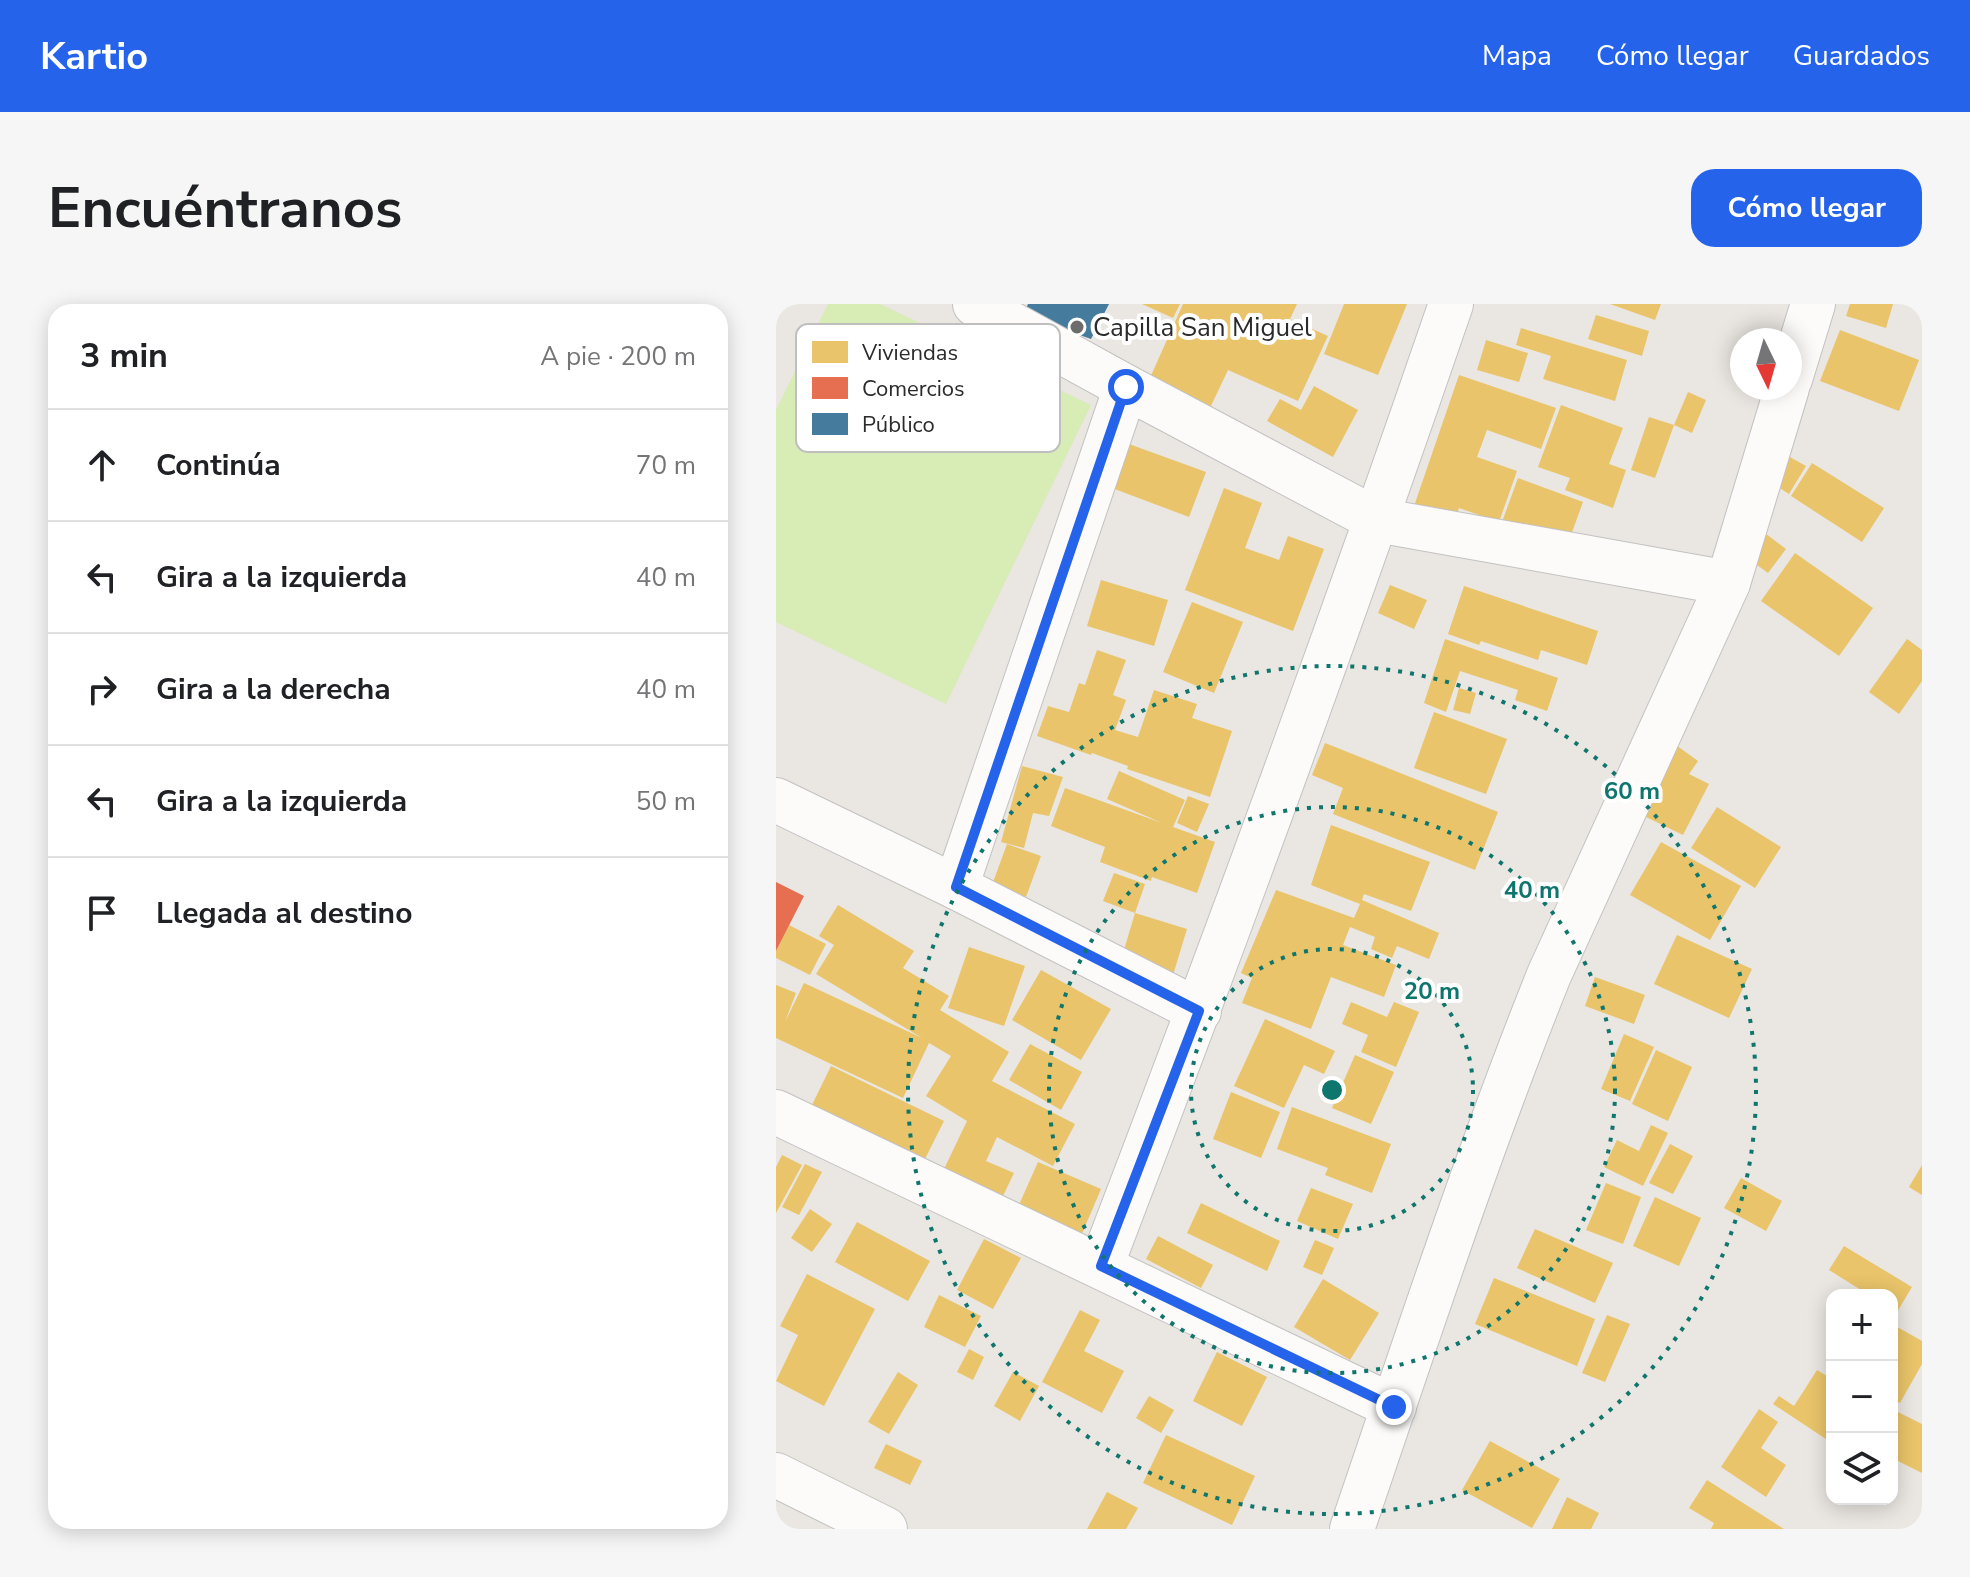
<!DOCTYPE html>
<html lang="es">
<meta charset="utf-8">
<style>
:root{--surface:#fff;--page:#f6f6f6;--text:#202124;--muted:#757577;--line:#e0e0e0;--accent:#2563eb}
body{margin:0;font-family:"Nunito Sans",sans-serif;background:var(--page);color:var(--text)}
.controls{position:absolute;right:24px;bottom:24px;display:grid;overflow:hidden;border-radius:16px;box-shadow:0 4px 20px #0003}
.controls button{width:72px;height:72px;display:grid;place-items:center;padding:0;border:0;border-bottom:2px solid var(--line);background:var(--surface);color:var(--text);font:40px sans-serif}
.compass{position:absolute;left:954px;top:24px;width:72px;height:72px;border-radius:50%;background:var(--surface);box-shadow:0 4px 20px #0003;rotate:175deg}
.stop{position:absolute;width:24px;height:24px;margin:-18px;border:6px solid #2563eb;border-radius:50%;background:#fff}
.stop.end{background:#2563eb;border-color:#fff;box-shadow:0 2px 8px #0008}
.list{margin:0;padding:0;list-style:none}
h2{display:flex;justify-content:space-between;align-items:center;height:104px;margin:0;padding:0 32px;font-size:34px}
h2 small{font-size:26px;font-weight:400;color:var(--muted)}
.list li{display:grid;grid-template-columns:52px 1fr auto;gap:24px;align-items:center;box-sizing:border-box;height:112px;padding:0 32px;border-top:2px solid var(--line)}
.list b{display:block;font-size:30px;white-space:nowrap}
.list em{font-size:26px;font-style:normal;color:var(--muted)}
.icon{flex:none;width:44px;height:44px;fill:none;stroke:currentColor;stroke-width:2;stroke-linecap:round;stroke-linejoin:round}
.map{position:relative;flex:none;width:1146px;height:1225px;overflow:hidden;border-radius:24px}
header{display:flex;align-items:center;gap:48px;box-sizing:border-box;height:112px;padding:0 40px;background:var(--accent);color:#fff}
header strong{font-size:38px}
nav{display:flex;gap:44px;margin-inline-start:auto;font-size:28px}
.intro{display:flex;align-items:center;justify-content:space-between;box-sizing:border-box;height:192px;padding:0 48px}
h1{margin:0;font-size:56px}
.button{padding:20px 36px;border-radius:24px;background:var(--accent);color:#fff;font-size:28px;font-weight:700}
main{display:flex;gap:48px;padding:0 48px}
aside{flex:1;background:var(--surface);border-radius:24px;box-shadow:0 4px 20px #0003}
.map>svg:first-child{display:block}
.pitch{fill:#d8ecb5}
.homes{fill:#e9c46a}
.shops{fill:#e76f51}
.public{fill:#457b9d}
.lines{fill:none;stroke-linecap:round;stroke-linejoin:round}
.minor-casing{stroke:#c3c2c2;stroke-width:46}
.tertiary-casing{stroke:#c3c2c2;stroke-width:46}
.minor{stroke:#fcfbfa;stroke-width:44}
.tertiary{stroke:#fcfbfa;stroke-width:44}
.route{stroke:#2563eb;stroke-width:10}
.ring{fill:none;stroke:#0f766e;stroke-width:4;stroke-dasharray:4 8}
.poi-dot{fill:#6e6c6b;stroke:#fff;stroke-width:3}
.labels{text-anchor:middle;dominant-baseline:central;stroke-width:8;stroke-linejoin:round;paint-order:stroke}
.poi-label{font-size:26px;fill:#2b2b2b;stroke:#fff;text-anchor:start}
.key{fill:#fff;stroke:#bfbfbf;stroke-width:2}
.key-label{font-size:22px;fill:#2b2b2b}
.centre{fill:#0f766e;stroke:#fff;stroke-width:4}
.ring-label{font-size:24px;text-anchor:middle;font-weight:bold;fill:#0f766e;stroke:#fff;stroke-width:8;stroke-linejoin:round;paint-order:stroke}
</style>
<header>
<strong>Kartio</strong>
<nav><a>Mapa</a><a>Cómo llegar</a><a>Guardados</a></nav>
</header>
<div class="intro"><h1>Encuéntranos</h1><a class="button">Cómo llegar</a></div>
<main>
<aside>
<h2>3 min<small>A pie · 200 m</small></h2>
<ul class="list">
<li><svg class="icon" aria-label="ahead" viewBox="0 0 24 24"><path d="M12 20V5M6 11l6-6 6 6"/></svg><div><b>Continúa</b></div><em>70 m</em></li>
<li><svg class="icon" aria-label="left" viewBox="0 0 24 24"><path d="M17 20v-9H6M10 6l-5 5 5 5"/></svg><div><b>Gira a la izquierda</b></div><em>40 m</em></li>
<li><svg class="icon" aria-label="right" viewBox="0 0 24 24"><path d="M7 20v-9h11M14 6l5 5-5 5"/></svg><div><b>Gira a la derecha</b></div><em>40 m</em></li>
<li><svg class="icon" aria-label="left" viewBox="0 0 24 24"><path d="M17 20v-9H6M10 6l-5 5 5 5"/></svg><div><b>Gira a la izquierda</b></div><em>50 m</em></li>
<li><svg class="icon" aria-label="arrive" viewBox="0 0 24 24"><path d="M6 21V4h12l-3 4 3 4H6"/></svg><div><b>Llegada al destino</b></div></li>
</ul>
</aside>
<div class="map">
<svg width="1146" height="1225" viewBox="0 0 1146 1225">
<rect width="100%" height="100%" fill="#eae6e1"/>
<path class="pitch" d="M52,0H104L315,101L170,400L0,318V106Z"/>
<g class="homes">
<path d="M366,0H404L397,14Z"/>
<path d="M407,0H521L514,15L552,32L522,97L452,66L434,104L373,76Z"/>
<path d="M568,0H631L602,71L548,50Z"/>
<path d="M834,0H885L879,16Z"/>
<path d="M1074,0H1117L1110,24L1070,12Z"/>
<path d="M820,11L873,27L866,52L812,35Z"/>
<path d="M745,24L851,56L839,97L767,75L775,52L740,41Z"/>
<path d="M1064,26L1143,56L1123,107L1044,77Z"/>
<path d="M710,36L752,49L743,78L701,66Z"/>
<path d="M683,71L780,104L765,145L711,126L701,153L741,167L723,218L683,204L677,221L636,208Z"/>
<path d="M538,82L582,106L557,153L491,117L504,95L525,106Z"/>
<path d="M912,88L930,96L916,129L898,121Z"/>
<path d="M785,101L847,124L833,160L850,166L837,204L789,186L794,174L762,163Z"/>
<path d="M873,113L898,121L879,174L855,166Z"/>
<path d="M353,140L430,168L413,213L336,184Z"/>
<path d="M1012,152L1030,162L1013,190L996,179Z"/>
<path d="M1036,159L1108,204L1086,238L1015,192Z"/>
<path d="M742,174L807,198L791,242L726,218Z"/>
<path d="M448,184L486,199L469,244L503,256L512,232L548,245L517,327L409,286Z"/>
<path d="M977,220L1010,245L992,269L966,250Z"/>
<path d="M1019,249L1097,304L1063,352L985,297Z"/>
<path d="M325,276L392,296L378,342L311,322Z"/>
<path d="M614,281L651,296L638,325L602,309Z"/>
<path d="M688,282L822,327L811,361L765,346L762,356L705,337L703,341L672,330Z"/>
<path d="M416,298L467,318L438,389L387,368Z"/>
<path d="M669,335L782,374L771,407L739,396L742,386L684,367L670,408L648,399Z"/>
<path d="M1131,335L1146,346V377L1123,410L1093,388Z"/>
<path d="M321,346L350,356L337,391L350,396L339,426L362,433L378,386L421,400L416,414L456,427L434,493L351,465L352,462L316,449L315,451L261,432L272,402L293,408L303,379L309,381Z"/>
<path d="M683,384L700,389L694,410L677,406Z"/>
<path d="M658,408L731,435L710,490L638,464Z"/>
<path d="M893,436L922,457L913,470L933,480L907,531L868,512Z"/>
<path d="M549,439L722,508L699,566L557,510L567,484L536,471Z"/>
<path d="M246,462L287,473L273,512L257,509L248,544L225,538Z"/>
<path d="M343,467L409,496L397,523L439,538L421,589L376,573L375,577L324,558L329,543L275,522L289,484L386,519L331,495Z"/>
<path d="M412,492L433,500L421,528L401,519Z"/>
<path d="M941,503L1005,543L979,584L915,544Z"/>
<path d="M555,521L654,558L635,607L588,590L586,596L663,629L653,655L621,642L616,654L595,645L599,633L574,623L567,641L620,661L608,693L555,673L535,725L466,699L476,674L465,669L500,586L578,614L584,600L535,581Z"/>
<path d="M885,538L965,582L934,636L854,591Z"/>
<path d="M231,540L265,552L250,593L216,581Z"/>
<path d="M338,569L369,580L359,609L327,597Z"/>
<path d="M62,601L138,647L127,664L173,692L164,706L233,748L216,777L299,820L277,862L221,833L210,857L238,869L227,892L168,865L191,817L150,792L175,752L153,739L127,794L0,734V681L20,689L9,718L28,679L146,734L40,670L58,641L43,632Z"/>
<path d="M359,609L411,625L397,671L345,656Z"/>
<path d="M13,621L50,640L34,671L0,654V647Z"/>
<path d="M901,631L976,665L953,714L878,680Z"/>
<path d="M193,643L249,662L228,722L172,704Z"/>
<path d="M265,666L335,705L305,756L236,716Z"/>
<path d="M819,673L869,691L858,720L809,702Z"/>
<path d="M575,698L611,713L618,698L643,708L620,763L585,748L592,731L566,720Z"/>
<path d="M489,715L559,747L548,770L528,761L508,804L458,782Z"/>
<path d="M848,730L878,743L854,797L825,785Z"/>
<path d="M254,740L306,768L285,806L233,776Z"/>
<path d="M880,746L916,763L892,817L856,800Z"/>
<path d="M579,751L618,768L595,820L556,804Z"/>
<path d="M55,762L168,817L148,857L35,803Z"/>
<path d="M455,788L504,808L485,854L437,835Z"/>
<path d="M516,803L615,840L596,889L549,871L552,864L501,845Z"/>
<path d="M875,821L892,829L867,882L828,863L841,836L863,847Z"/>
<path d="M894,840L917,852L897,890L873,879Z"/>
<path d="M6,851L26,861L0,909V863Z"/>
<path d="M262,858L325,885L305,932L242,903Z"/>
<path d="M29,860L46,868L23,911L6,903Z"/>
<path d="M1146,861V891L1133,883Z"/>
<path d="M965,874L1006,897L990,927L948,904Z"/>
<path d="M830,879L865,893L847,940L810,926Z"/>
<path d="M535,884L577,900L562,935L521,917Z"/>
<path d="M879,893L925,914L903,962L857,942Z"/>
<path d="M425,899L504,937L491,967L411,929Z"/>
<path d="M34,905L56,920L36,948L15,934Z"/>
<path d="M81,918L154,957L132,997L59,958Z"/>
<path d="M759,925L837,959L819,999L741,964Z"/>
<path d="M382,932L437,961L425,984L370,955Z"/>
<path d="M208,935L245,954L217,1005L181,986Z"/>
<path d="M539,936L558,944L546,971L527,963Z"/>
<path d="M1068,942L1136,983L1121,1008L1116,1005V991H1093L1053,966Z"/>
<path d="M31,970L99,1005L48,1102L0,1077L22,1031L4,1022Z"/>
<path d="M718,974L819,1015L801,1062L699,1020Z"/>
<path d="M547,975L603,1009L574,1056L518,1023Z"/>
<path d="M163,991L205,1012L189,1043L148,1023Z"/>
<path d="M304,1006L324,1016L308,1047L348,1067L326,1109L266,1078Z"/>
<path d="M831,1011L854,1020L829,1078L806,1069Z"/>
<path d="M1116,1020L1146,1037V1060L1124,1099L1116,1095Z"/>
<path d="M193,1045L208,1053L197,1076L181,1068Z"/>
<path d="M441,1048L491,1073L466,1122L417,1097Z"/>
<path d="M1041,1066L1056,1075V1139L997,1100L1003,1092L1018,1102Z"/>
<path d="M122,1068L142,1081L113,1130L92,1118Z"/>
<path d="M237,1068L263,1082L244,1117L218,1102Z"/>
<path d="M373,1092L398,1106L385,1129L360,1114Z"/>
<path d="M983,1105L1002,1118L985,1144L1010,1161L990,1193L945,1163Z"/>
<path d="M1122,1108L1146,1120V1169L1116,1154V1120Z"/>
<path d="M390,1131L479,1172L456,1221L367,1179Z"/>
<path d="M714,1137L784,1175L756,1224L686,1186Z"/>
<path d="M110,1140L146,1157L134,1181L98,1164Z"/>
<path d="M931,1176L1008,1225H935L938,1219L913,1204Z"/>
<path d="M331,1188L362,1204L350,1225H311Z"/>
<path d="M791,1193L823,1209L815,1225H776Z"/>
</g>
<path class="shops" d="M0,578L28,592L0,647Z"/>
<path class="public" d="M252,0H333L315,35L247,11Z"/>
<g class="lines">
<g class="minor-casing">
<g id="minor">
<path d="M199,0L350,83L601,216L952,279"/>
<path d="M0,496L180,583L423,707"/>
<path d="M180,583L350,83"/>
<path d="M0,808L618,1103"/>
<path d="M325,962C447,644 564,323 675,0"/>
</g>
</g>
<g class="tertiary-casing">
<g id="tertiary">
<path d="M1014,75L1037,0"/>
<path d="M0,1171L109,1225"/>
<path d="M576,1225C639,1040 700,853 773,671L952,279L1011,84"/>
</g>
</g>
<use href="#minor" class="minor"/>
<use href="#tertiary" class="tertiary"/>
</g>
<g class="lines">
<path class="route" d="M350,83L180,583L423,707L325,962L618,1103"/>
</g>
<g class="ring">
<circle cx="556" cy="786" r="141"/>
<circle cx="556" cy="786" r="283"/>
<circle cx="556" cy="786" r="424"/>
</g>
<circle class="poi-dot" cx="301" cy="23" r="8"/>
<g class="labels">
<g class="poi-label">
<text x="317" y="23">Capilla San Miguel</text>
</g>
</g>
<rect x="20" y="20" width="264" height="128" rx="12" class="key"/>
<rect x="36" y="37" width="36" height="22" fill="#e9c46a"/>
<rect x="36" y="73" width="36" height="22" fill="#e76f51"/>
<rect x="36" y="109" width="36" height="22" fill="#457b9d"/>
<g class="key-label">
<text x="86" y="56">Viviendas</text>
<text x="86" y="92">Comercios</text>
<text x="86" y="128">Público</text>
</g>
<circle cx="556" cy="786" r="12" class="centre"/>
<g class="ring-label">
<text x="856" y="495">60 m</text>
<text x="756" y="594">40 m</text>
<text x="656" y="695">20 m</text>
</g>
</svg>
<div class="controls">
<button>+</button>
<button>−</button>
<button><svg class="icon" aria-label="layers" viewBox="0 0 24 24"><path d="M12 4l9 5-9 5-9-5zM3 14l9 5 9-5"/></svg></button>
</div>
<svg class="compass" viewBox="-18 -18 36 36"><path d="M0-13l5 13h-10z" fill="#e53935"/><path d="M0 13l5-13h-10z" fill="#757577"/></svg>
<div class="stop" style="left:350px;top:83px"></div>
<div class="stop end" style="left:618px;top:1103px"></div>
</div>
</main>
